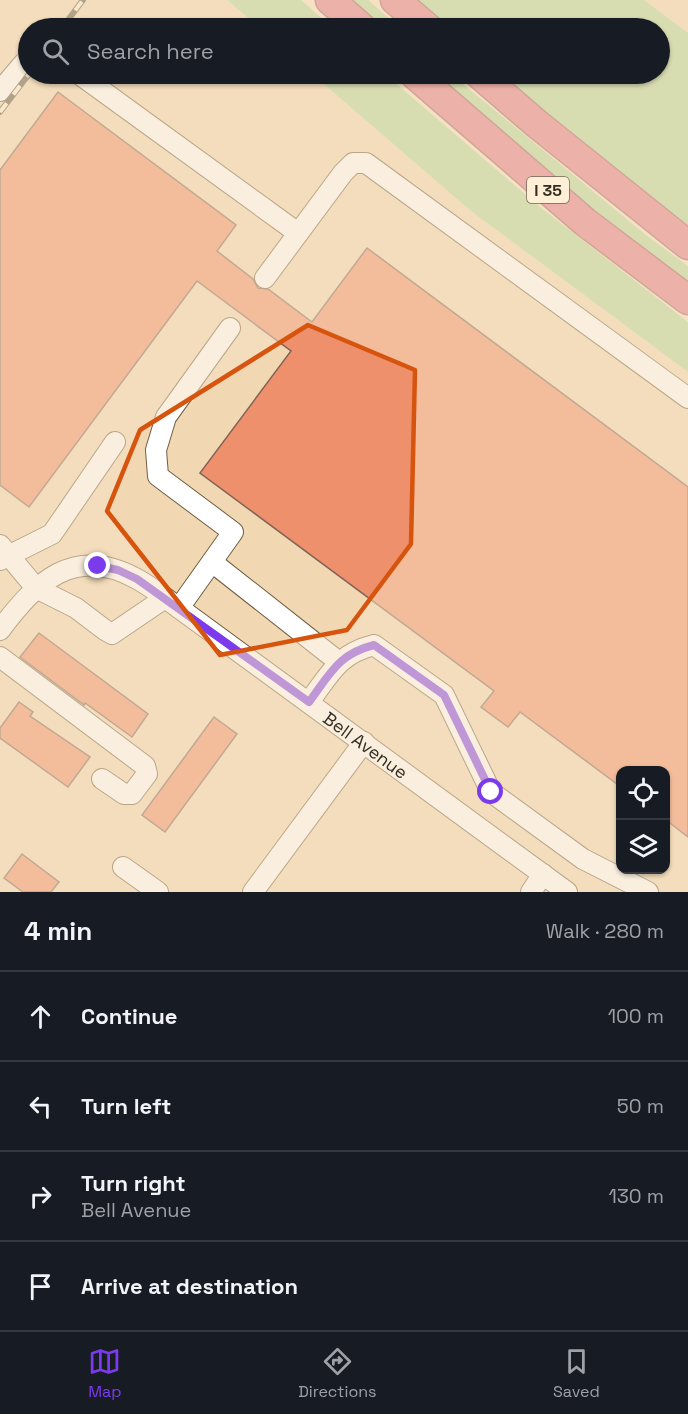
<!DOCTYPE html>
<meta charset="utf-8">
<style>
:root{--surface:#171b24;--page:#20242c;--text:#f1f3f6;--muted:#9ea1a6;--line:#363941;--accent:#7c3aed}
body{margin:0;font-family:"Space Grotesk",sans-serif;background:var(--page);color:var(--text)}
.controls{position:absolute;right:18px;bottom:18px;display:grid;overflow:hidden;border-radius:12px;box-shadow:0 2px 4px #0004}
.controls button{width:54px;height:54px;display:grid;place-items:center;padding:0;border:0;border-bottom:2px solid var(--line);background:var(--surface);color:var(--text);font:30px sans-serif}
.stop{position:absolute;width:18px;height:18px;margin:-14px;border:4px solid #7c3aed;border-radius:50%;background:#fff}
.stop.end{background:#7c3aed;border-color:#fff;box-shadow:0 2px 6px #0008}
.list{margin:0;padding:0;list-style:none}
h2{display:flex;justify-content:space-between;align-items:center;height:78px;margin:0;padding:0 24px;font-size:26px}
h2 small{font-size:20px;font-weight:400;color:var(--muted)}
.list li{display:grid;grid-template-columns:39px 1fr auto;gap:18px;align-items:center;box-sizing:border-box;height:90px;padding:0 24px;border-top:2px solid var(--line)}
.list b{display:block;font-size:22px;white-space:nowrap}
.list p{margin:0;font-size:20px;white-space:nowrap;color:var(--muted)}
.list em{font-size:20px;font-style:normal;color:var(--muted)}
.icon{flex:none;width:33px;height:33px;fill:none;stroke:currentColor;stroke-width:2;stroke-linecap:round;stroke-linejoin:round}
.map{position:relative;flex:none;width:688px;height:892px;overflow:hidden}
.search{position:absolute;background:var(--surface);box-shadow:0 2px 4px #0004;left:18px;right:18px;top:18px;height:66px;display:flex;align-items:center;gap:15px;box-sizing:border-box;padding:0 21px;border-radius:33px;color:var(--muted);font-size:22px}
.sheet{height:438px;background:var(--surface)}
nav{display:flex;justify-content:space-around;align-items:center;box-sizing:border-box;height:84px;border-top:2px solid var(--line);background:var(--surface);font-size:16px;color:var(--muted)}
nav a{display:grid;justify-items:center;gap:3px}
nav .on{color:var(--accent)}
.map>svg:first-child{display:block}
.built{fill:#f1d8b3;fill-rule:evenodd}
.green{fill:#b4d89c}
.building{fill:#ef906c;stroke:#836358;stroke-width:1.5}
.lines{fill:none;stroke-linecap:round;stroke-linejoin:round}
.minor-casing{stroke:#705e43;stroke-width:22}
.highway-casing{stroke:#a35d66;stroke-width:31}
.minor{stroke:#fff;stroke-width:20}
.highway{stroke:#df788b;stroke-width:28}
.rail-casing{stroke:#5f5545;stroke-width:6}
.rail{stroke:#ffefd7;stroke-width:4;stroke-dasharray:11;stroke-linecap:butt}
.route{stroke:#7c3aed;stroke-width:8}
.marked{fill:none;stroke:#d6540e;stroke-width:4.5;stroke-linejoin:round}
.labels{text-anchor:middle;dominant-baseline:central;stroke-width:4.5;stroke-linejoin:round;paint-order:stroke}
.shield{fill:#ffefd7;stroke:#706657;stroke-width:1.5}
.shield-label{font-size:16px;font-weight:bold;fill:#332c20}
.street-label{font-size:18px;fill:#332c20;stroke:#ffefd7}
</style>
<div class="map">
<svg width="688" height="892" viewBox="0 0 688 892">
<rect width="100%" height="100%" fill="#f5e1c3"/>
<g class="built">
<path d="M0,0H227L260,28H28V74H312L471,211L688,372V892H0ZM620,770H666V870H620Z"/>
<path d="M644,0H688V33Z"/>
</g>
<g class="green">
<path d="M227,0H301L333,28H260Z"/>
<path d="M342,0H368L400,28H375Z"/>
<path d="M408,0H644L688,33V232L493,74H660V28H441Z"/>
<path d="M312,74H385L540,207L688,322V372L471,211Z"/>
<path d="M427,74H451L646,235L688,266V288L602,224Z"/>
</g>
<g class="building">
<path d="M58,92L236,225L217,251L253,279L258,288L268,289L312,322L367,248L688,487V837L666,820V771H621V787L520,712L508,727L481,707L494,691L200,473L291,351L197,281L29,507L0,485V170Z"/>
<path d="M39,633L148,714L132,737L85,703L84,705L20,657Z"/>
<path d="M19,702L33,712L30,716L90,757L68,787L0,738V728Z"/>
<path d="M214,717L237,734L165,832L142,815Z"/>
<path d="M22,854L59,882L51,892H23L4,878Z"/>
</g>
<g class="lines">
<g class="minor-casing">
<g id="minor">
<path d="M79,74L298,233"/>
<path d="M0,91L24,63L28,61"/>
<path d="M265,278L343,173L353,163H366L688,398"/>
<path d="M0,545L36,588L76,608L105,630L112,634L165,598"/>
<path d="M0,560L52,534L115,442"/>
<path d="M212,562L339,662"/>
<path d="M179,608L233,532L158,476L156,450L166,417L230,328"/>
<path id="s1" d="M0,630C36,582 74,544 137,579C152,587 165,598 179,608L567,892"/>
<path d="M0,657L145,766L147,774L132,794H124L102,779"/>
<path d="M309,702C330,674 338,654 374,645L444,695L491,792L583,859L648,892"/>
<path d="M123,867L158,892"/>
<path d="M253,892L364,742"/>
<path d="M531,892L543,874"/>
</g>
</g>
<g class="highway-casing">
<g id="highway">
<path d="M330,0L362,28"/>
<path d="M395,0L428,28"/>
<path d="M414,74L585,222L688,300"/>
<path d="M479,74L537,124L688,245"/>
</g>
</g>
<use href="#minor" class="minor"/>
<use href="#highway" class="highway"/>
<g class="rail-casing">
<g id="rail">
<path d="M62,28L83,0"/>
<path d="M0,112L29,74"/>
</g>
</g>
<use href="#rail" class="rail"/>
</g>
<g class="lines">
<path class="route" d="M98,566L118,570L137,579L309,702C330,674 338,654 374,645L444,695L491,792"/>
</g>
<path d="M0 0H688V892H0ZM308,325L415,370L411,544L347,630L220,655L107,511L140,430Z" fill="#f5e1c3" fill-opacity=".55" fill-rule="evenodd"/>
<path class="marked" d="M308,325L415,370L411,544L347,630L220,655L107,511L140,430Z"/>
<g class="labels">
<rect class="shield" x="527" y="177" width="42" height="26" rx="4.5"/>
<g class="shield-label">
<text x="548" y="190">I 35</text>
</g>
<g class="street-label">
<text stroke="none"><textPath href="#s1" startOffset="447">Bell Avenue</textPath></text>
</g>
</g>
</svg>
<div class="controls">
<button><svg class="icon" aria-label="locate" viewBox="0 0 24 24"><circle cx="12" cy="12" r="6"/><path d="M12 2v4M12 18v4M2 12h4M18 12h4"/></svg></button>
<button><svg class="icon" aria-label="layers" viewBox="0 0 24 24"><path d="M12 4l9 5-9 5-9-5zM3 14l9 5 9-5"/></svg></button>
</div>
<div class="stop" style="left:491px;top:792px"></div>
<div class="stop end" style="left:98px;top:566px"></div>
<div class="search"><svg class="icon" aria-label="search" viewBox="0 0 24 24"><circle cx="10" cy="10" r="6"/><path d="M15 15l6 6"/></svg>Search here</div>
</div>
<section class="sheet">
<h2>4 min<small>Walk · 280 m</small></h2>
<ul class="list">
<li><svg class="icon" aria-label="ahead" viewBox="0 0 24 24"><path d="M12 20V5M6 11l6-6 6 6"/></svg><div><b>Continue</b></div><em>100 m</em></li>
<li><svg class="icon" aria-label="left" viewBox="0 0 24 24"><path d="M17 20v-9H6M10 6l-5 5 5 5"/></svg><div><b>Turn left</b></div><em>50 m</em></li>
<li><svg class="icon" aria-label="right" viewBox="0 0 24 24"><path d="M7 20v-9h11M14 6l5 5-5 5"/></svg><div><b>Turn right</b><p>Bell Avenue</p></div><em>130 m</em></li>
<li><svg class="icon" aria-label="arrive" viewBox="0 0 24 24"><path d="M6 21V4h12l-3 4 3 4H6"/></svg><div><b>Arrive at destination</b></div></li>
</ul>
</section>
<nav>
<a class="on"><svg class="icon" aria-label="map" viewBox="0 0 24 24"><path d="M3 6l6-2 6 2 6-2v14l-6 2-6-2-6 2zM9 4v14M15 6v14"/></svg>Map</a>
<a><svg class="icon" aria-label="directions" viewBox="0 0 24 24"><path d="M12 3l9 9-9 9-9-9zM9 14v-3h6M13 9l2 2-2 2"/></svg>Directions</a>
<a><svg class="icon" aria-label="saved" viewBox="0 0 24 24"><path d="M7 4h10v16l-5-4-5 4z"/></svg>Saved</a>
</nav>
